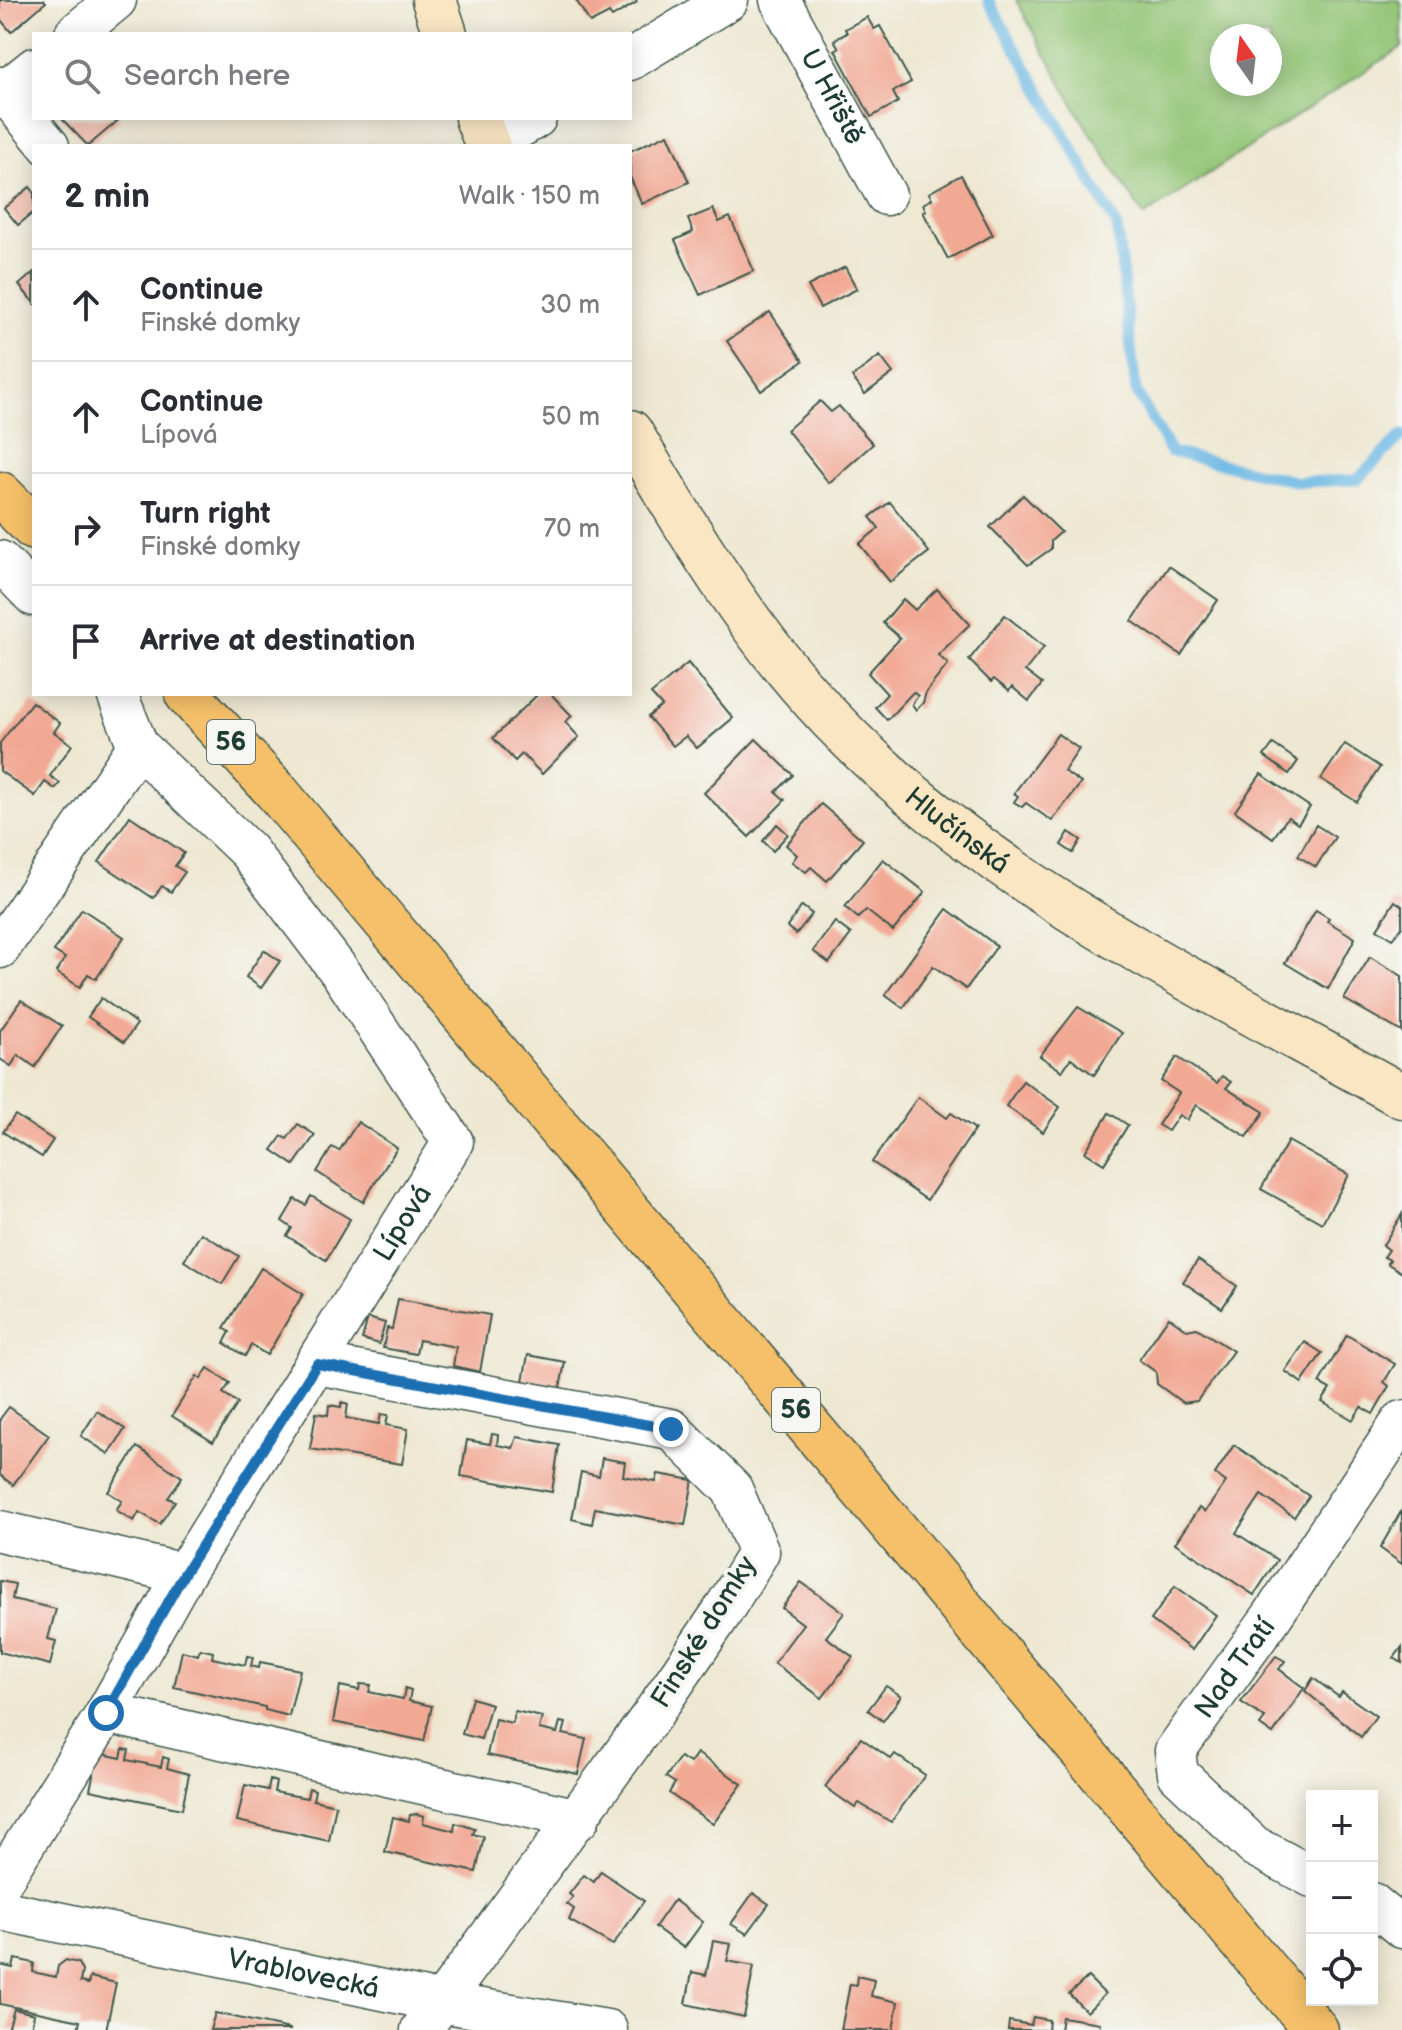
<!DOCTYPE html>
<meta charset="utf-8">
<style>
:root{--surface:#fff;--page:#f7f7f7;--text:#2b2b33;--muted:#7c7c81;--line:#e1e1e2}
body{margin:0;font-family:"Balsamiq Sans",sans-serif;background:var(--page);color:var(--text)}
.controls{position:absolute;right:24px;bottom:24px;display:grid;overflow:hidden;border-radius:0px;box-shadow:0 4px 20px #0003}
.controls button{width:72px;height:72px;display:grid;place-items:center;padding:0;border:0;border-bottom:2px solid var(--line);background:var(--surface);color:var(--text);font:40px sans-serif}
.compass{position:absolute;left:1210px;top:24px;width:72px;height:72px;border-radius:50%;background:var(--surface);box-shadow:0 4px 20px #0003;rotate:346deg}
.stop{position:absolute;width:24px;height:24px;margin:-18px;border:6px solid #1f6fb2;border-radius:50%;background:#fff}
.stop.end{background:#1f6fb2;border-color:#fff;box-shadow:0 2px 8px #0008}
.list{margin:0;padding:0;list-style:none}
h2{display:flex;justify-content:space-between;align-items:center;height:104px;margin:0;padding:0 32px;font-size:34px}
h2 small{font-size:26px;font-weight:400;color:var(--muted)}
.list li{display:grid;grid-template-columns:52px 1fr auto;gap:24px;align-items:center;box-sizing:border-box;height:112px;padding:0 32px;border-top:2px solid var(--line)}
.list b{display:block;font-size:30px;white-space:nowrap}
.list p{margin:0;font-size:26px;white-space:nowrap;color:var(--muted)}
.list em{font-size:26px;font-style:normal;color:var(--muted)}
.icon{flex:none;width:44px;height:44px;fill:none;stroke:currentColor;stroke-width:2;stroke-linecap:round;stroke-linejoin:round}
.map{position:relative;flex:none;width:1402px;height:2030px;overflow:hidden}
.search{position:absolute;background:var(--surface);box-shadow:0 4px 20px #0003;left:32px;top:32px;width:600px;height:88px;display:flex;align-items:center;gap:20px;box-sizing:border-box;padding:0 28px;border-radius:0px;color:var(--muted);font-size:30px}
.panel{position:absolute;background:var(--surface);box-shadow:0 4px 20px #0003;left:32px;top:144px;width:600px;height:552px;border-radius:0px}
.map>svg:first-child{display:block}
.pitch{fill:#92c475;stroke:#588054;stroke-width:2;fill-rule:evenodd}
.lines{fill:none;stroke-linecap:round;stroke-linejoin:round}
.stream{stroke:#6bb8e4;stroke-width:11}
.building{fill:#f2a994}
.street-casing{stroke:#3e574c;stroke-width:43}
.secondary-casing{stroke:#3e574c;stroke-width:47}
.primary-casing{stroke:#3e574c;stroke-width:47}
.street{stroke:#fff;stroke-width:40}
.secondary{stroke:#fbe6c4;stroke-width:44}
.primary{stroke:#f6c06b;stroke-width:44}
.route{stroke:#1f6fb2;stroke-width:10}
.labels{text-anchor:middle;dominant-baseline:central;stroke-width:8;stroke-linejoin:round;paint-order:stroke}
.shield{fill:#f6f6f2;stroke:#60746d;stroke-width:2}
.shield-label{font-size:26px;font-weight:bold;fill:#1f3d34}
.street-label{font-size:28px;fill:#1f3d34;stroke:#f6f6f2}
</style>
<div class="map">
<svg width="1402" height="2030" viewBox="0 0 1402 2030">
<rect width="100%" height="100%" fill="#f6f6f2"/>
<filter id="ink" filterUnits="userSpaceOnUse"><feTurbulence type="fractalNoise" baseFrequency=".0125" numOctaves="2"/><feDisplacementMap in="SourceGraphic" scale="16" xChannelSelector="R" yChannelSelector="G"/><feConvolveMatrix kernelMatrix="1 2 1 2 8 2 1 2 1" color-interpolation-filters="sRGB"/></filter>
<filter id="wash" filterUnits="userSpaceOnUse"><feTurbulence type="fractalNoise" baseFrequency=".006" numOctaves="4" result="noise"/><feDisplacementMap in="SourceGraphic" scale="32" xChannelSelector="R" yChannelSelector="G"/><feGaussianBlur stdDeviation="1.8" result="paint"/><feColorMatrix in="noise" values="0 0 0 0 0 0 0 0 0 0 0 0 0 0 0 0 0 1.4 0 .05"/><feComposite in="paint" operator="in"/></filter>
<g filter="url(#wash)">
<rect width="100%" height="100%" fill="#eee8d2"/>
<path class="pitch" d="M1016,0H1399L1402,6V47L1144,216L1080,117ZM1222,36H1270V84H1222Z"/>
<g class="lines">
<path class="stream" d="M988,0L1117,226L1136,391L1171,452L1298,482L1357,480L1402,435"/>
</g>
<g id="blocks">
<g class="building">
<path d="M0,0H44L46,2L11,32L0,19Z"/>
<path d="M576,0H636L637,2L612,17L609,13L590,23Z"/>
<path d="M867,17L874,29L880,26L911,82L893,92L898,102L871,117L835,50L839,48L834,40L847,33L845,29Z"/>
<path d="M61,118H121L88,146Z"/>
<path d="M668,134L689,182L642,204L630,177V151Z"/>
<path d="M961,175L993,235L948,259L923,212L926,211L923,204L932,199L929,193Z"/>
<path d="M30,187L34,192V212L18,225L4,208Z"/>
<path d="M713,209L719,222L730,217L754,271L700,295L675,240L693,232L688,219Z"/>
<path d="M845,267L857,289L820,308L808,286Z"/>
<path d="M34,272V303L19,285Z"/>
<path d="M770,312L803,361L761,391L727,341Z"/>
<path d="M880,356L893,373L865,394L852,377Z"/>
<path d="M820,401L831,412L839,406L873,444L829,483L787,430Z"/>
<path d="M1023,495L1061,532L1051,541V549L1028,565L990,527Z"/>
<path d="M890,502L929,552L890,582L859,544L879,528L870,517Z"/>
<path d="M1169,566L1218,600L1181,655L1132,621Z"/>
<path d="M937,589L970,624L938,655L948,664L926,692L923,703L916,710L912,704L918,696L913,692L887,720L875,707L887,694L868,673L900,638L883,623L903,599L915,610Z"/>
<path d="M1005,615L1044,647L1025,671L1042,684L1029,701L1012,687L1009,691L994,679L991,682L969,660Z"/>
<path d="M688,663L733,718L697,748L686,736L673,746L648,717L662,706L651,694Z"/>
<path d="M538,694H551L572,716L565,722L579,737L542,774L522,754L515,761L493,738Z"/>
<path d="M32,702L60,723L54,732L72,745L50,776L60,783L55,789L45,782L35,796L0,771V743Z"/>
<path d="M1058,734L1079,749L1064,771L1081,783L1052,821L1026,803L1022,807L1014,802L1018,796L1014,793Z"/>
<path d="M756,739L793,775L776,792L785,800L749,837L704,793Z"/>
<path d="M1273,744L1298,761L1289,774L1264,756Z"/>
<path d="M1345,744L1380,767L1357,802L1321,779Z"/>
<path d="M1261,774L1310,807L1298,824L1288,817L1273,838L1235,811Z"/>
<path d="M821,804L863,840L827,881L811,867L806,872L792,862L797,855L786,845Z"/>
<path d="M130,816L184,853L175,866L185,872L171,892L162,886L153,898L99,862Z"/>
<path d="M777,824L788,834L773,851L763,841Z"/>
<path d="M1316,825L1335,837L1316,867L1298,856Z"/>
<path d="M1069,832L1081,840L1073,853L1061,845Z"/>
<path d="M883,859L925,892L893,931L866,910L858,918L845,907Z"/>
<path d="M1395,901L1402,906V927L1393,939L1377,929Z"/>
<path d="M802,906L812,914L796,934L787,927Z"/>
<path d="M82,909L124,937L96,979L88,974L80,987L56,972L65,958L54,951Z"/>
<path d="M947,909L997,946L966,989L933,966L903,1008L885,995Z"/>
<path d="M1316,910L1329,918L1327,921L1355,938L1328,989L1285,963Z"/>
<path d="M835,922L851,934L829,963L813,951Z"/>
<path d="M264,950L280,961L261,988L246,977Z"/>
<path d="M1370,957L1402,976V1032L1344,999Z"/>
<path d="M101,998L137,1024L124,1042L88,1017Z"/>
<path d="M21,1000L62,1026L35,1067L18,1055L11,1066L0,1059V1031Z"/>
<path d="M1078,1007L1122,1033L1094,1075L1071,1058L1062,1071L1040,1056Z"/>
<path d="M1177,1057L1217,1083L1222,1076L1231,1082L1226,1088L1264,1112L1247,1137L1196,1105L1187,1120L1179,1115L1168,1131L1158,1125L1179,1093L1161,1081Z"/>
<path d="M1023,1081L1060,1107L1043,1132L1006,1106Z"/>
<path d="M918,1097L947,1118L951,1113L975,1129L927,1200L872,1162Z"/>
<path d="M1109,1113L1128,1125L1104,1164L1085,1152Z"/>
<path d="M15,1115L53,1140L42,1157L3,1132Z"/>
<path d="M358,1122L397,1148L363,1202L317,1172L332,1147L339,1151Z"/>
<path d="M298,1124L315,1135L294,1165L272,1150L282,1136L287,1139Z"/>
<path d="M1288,1141L1349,1175L1322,1223L1261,1189Z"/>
<path d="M311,1196L350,1219L326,1260L287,1236L292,1228L282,1221L295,1199L306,1205Z"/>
<path d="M1402,1214V1273L1387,1263L1390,1260L1384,1257L1389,1250L1383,1245Z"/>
<path d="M201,1233L239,1256L222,1284L184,1261Z"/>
<path d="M1198,1260L1237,1286L1222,1308L1183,1282Z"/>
<path d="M261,1268L303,1294L267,1355L251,1345L245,1356L224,1343L230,1332L224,1328Z"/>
<path d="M398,1299L490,1315L480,1372L453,1366L456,1347L419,1340L416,1354L383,1348L387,1328L392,1329Z"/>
<path d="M1169,1317L1187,1330L1197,1328L1233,1351L1197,1401L1183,1403L1157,1384L1156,1372L1139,1360Z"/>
<path d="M368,1318L385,1323L379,1344L362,1339Z"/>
<path d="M1347,1335L1395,1364L1384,1382L1389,1386L1373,1414L1361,1407L1353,1420L1322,1402L1330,1389L1319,1383Z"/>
<path d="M1305,1342L1322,1353L1302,1383L1285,1371Z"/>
<path d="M528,1355L565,1362L560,1388L523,1381Z"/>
<path d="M208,1368L230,1383L223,1393L238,1403L213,1442L172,1416L197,1376L201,1379Z"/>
<path d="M342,1402L348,1404L346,1418L379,1424L381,1414L388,1415L386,1425L408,1429L402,1464L310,1449L316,1413L328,1415L329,1405L341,1407Z"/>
<path d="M9,1407L49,1435L13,1485L0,1475V1419Z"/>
<path d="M97,1411L125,1429L109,1454L81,1436Z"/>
<path d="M492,1434L498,1435L497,1445L513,1448L517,1437L559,1445L552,1492L461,1476L467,1440L490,1444Z"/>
<path d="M1234,1445L1309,1496L1294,1517L1261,1495L1236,1533L1277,1560L1254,1595L1175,1543L1199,1508L1205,1512L1226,1482L1215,1474Z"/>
<path d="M137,1447L182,1477L168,1498L175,1501L160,1524L139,1512L134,1521L116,1510L122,1501L108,1492Z"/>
<path d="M602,1458L625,1462L623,1476L656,1482L658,1474L693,1480L685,1525L595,1508L592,1524L572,1519L581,1472L599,1476Z"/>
<path d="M1402,1510V1564L1380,1548Z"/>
<path d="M0,1581L15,1584L12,1599L56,1609L48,1639L56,1641L50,1665L0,1652Z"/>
<path d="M801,1582L844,1613L826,1637L853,1657L822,1698L774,1663L803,1624L782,1608Z"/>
<path d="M1175,1586L1216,1615L1192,1650L1151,1620Z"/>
<path d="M1402,1647V1663L1394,1658Z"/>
<path d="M200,1649L213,1652L212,1658L245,1665L247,1656L253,1657L251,1666L259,1668L260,1662L300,1670L289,1716L265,1710V1707L174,1687L182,1651L198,1655Z"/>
<path d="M1276,1656L1285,1661L1279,1669L1304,1688L1273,1734L1260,1725L1265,1718L1241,1702Z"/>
<path d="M1313,1678L1339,1697L1342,1692L1376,1716L1361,1737L1305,1691Z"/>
<path d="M360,1684L371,1685L369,1692L403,1699L405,1688L411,1690L409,1701L432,1706L424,1741L333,1722L340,1686L359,1690Z"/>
<path d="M886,1686L901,1696L883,1721L868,1710Z"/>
<path d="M472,1698L491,1704L481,1739L462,1734Z"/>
<path d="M515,1711L542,1717L539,1729L557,1733L560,1722L566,1723L563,1734L586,1739L578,1774L487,1755L495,1719L512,1723Z"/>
<path d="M861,1738L891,1759L895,1754L925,1775L891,1822L859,1803L855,1808L825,1787Z"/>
<path d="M123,1749L129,1750L127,1760L161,1767L163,1757L169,1759L167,1768L189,1774L182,1809L90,1790L98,1753L121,1758Z"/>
<path d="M697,1753L742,1784L713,1824L669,1793L675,1783L666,1777L680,1757L690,1763Z"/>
<path d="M270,1780L276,1782L274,1792L307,1798L309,1788L315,1790L313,1800L336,1805L329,1841L237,1821L245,1785L268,1790Z"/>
<path d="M417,1814L424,1816L423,1823L454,1831L455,1823L463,1825L475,1829L473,1834L484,1837L476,1872L385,1852L393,1817L409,1821L410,1815Z"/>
<path d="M601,1871L644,1901L613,1945L569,1920L574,1909L567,1904L573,1897L569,1894L584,1875L594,1882Z"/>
<path d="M753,1893L769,1904L747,1934L731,1924Z"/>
<path d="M674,1900L703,1922L684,1948L655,1927Z"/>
<path d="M713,1941L731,1944L727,1961L754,1966L744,2017L686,2004L692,1972L706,1975Z"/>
<path d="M15,1959L34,1963L33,1972L56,1977L58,1966L66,1960L78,1963L82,1971L80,1982L88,1984L90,1977L116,1983L106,2030H78L80,2021L0,2004V1965L13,1968Z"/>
<path d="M857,1976L874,1980L871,1996L898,2002L893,2030H841L850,1984L856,1985Z"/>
<path d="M1088,1977L1105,1994L1087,2012L1069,1994Z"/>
<path d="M14,2009L34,2014L31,2030H8Z"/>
<path d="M215,2013L290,2029V2030H210Z"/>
<path d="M1033,2017L1049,2020L1048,2030H1008L1009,2021L1031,2025Z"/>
<path d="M1062,2017L1100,2023L1099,2030H1060Z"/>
</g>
</g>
</g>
<g filter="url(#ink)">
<use href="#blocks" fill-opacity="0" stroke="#3e574c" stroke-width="2"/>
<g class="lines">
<g class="street-casing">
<g id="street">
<path id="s1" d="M780,0L886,195"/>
<path d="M75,34L116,0"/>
<path d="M630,60L728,0"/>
<path d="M0,87L49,146"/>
<path d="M4,92L34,68"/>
<path d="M488,146L536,118"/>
<path d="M0,561L34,596"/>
<path d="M0,948L138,746"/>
<path d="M317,1364L671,1429L732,1489L759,1552L721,1614L652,1715L421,2030"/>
<path d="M0,1531L184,1574"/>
<path d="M106,1713L579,1819"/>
<path id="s2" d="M1312,1877L1254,1846L1178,1774L1175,1751L1273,1615L1402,1421"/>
<path id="s3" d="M0,1884L106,1713L184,1574L453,1142L343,976L248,851L138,746L117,694"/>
<path d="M1372,1903L1402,1928"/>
<path id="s4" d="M0,1910L440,2002L607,2030"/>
</g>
</g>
<g class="secondary-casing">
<g id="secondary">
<path d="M434,0L445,34"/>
<path d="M477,118L488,146"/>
<path id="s5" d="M630,432C681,519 734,608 799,684C959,872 1191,978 1402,1096"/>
</g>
</g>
<g class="primary-casing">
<g id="primary">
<path d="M0,494L34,528"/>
<path d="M187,694L275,790L1316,2030"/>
</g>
</g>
<use href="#street" class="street"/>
<use href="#secondary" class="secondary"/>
<use href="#primary" class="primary"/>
</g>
</g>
<g class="lines" filter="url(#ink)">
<path class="route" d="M106,1713L184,1574L317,1364L671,1429"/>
</g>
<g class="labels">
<g class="shield">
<rect x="207" y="720" width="48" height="44" rx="6"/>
<rect x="772" y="1388" width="48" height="44" rx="6"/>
</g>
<g class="shield-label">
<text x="231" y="742">56</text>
<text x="796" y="1410">56</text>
</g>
<g class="street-label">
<text stroke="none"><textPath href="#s1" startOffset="110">U Hřiště</textPath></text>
<text stroke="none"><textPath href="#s5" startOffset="520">Hlučínská</textPath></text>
<text stroke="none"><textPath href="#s3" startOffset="774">Lípová</textPath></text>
<text transform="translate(704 1632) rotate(-58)">Finské domky</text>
<text stroke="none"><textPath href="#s2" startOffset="296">Nad Tratí</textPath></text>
<text stroke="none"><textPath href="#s4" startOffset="310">Vrablovecká</textPath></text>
</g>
</g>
</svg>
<div class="controls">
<button>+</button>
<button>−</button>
<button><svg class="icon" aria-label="locate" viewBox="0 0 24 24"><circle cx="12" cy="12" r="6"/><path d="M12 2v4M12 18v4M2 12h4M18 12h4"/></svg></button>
</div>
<svg class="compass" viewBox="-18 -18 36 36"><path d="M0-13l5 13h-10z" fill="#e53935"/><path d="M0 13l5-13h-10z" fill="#7c7c81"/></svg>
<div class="stop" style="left:106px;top:1713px"></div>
<div class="stop end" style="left:671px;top:1429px"></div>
<div class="search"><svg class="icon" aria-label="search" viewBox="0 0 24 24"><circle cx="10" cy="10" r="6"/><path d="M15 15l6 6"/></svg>Search here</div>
<section class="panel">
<h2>2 min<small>Walk · 150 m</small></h2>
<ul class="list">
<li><svg class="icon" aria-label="ahead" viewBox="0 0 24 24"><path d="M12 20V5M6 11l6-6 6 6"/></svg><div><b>Continue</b><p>Finské domky</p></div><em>30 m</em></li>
<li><svg class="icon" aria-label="ahead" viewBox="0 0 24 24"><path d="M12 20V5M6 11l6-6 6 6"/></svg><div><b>Continue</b><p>Lípová</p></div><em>50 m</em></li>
<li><svg class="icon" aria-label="right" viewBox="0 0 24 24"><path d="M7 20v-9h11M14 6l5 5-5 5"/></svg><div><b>Turn right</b><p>Finské domky</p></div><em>70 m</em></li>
<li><svg class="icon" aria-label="arrive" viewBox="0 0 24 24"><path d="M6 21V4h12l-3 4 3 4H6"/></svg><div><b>Arrive at destination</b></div></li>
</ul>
</section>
</div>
